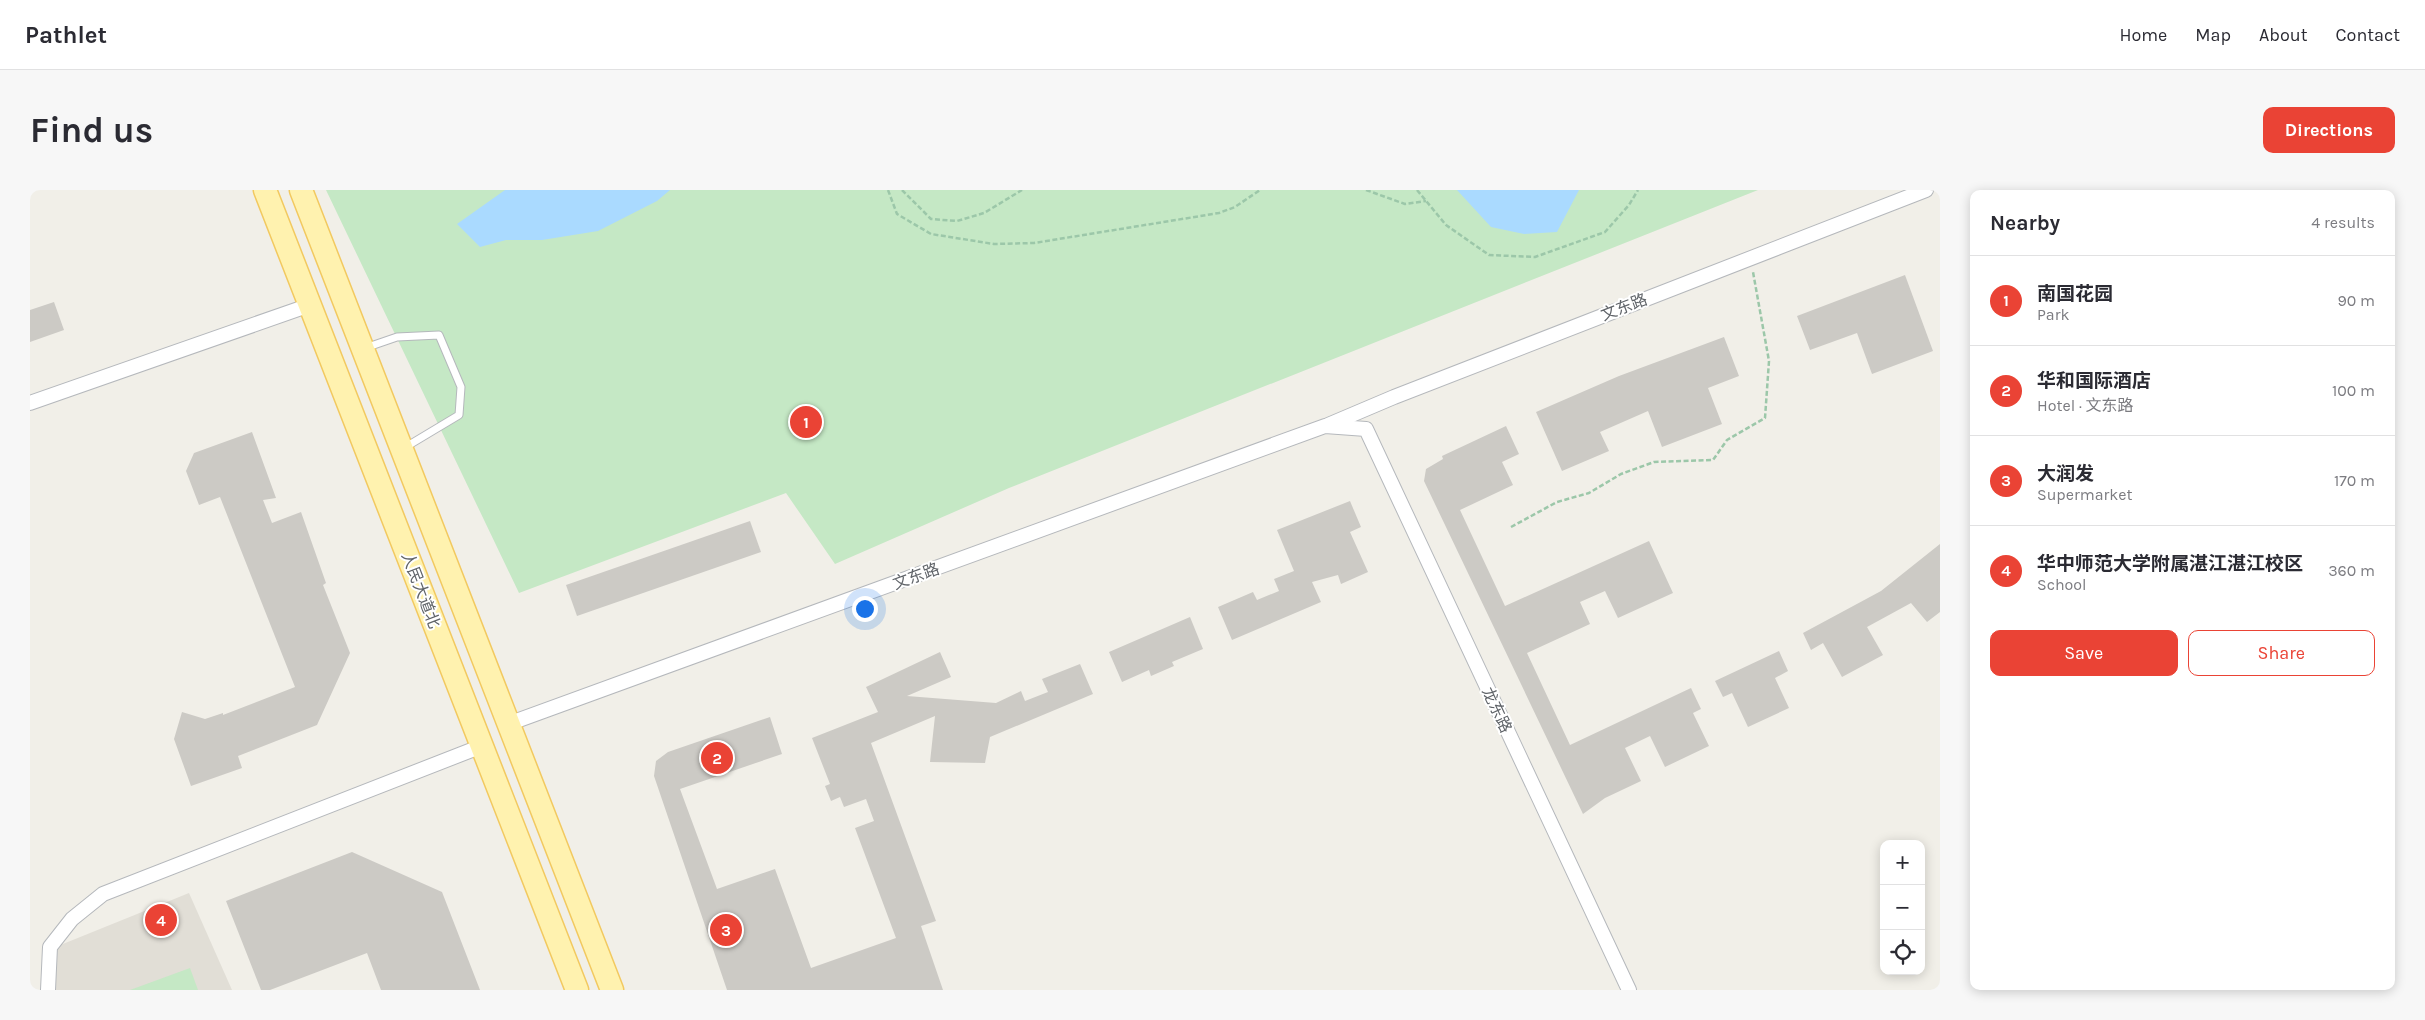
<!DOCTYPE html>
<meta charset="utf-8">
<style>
:root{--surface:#fff;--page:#f7f7f7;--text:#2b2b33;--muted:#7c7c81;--line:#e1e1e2;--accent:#ea4335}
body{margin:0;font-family:Karla,"Noto Sans SC",sans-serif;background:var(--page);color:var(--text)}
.controls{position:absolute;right:15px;bottom:15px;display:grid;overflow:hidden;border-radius:10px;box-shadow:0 2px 12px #0003}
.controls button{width:45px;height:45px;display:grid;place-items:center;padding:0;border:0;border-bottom:1px solid var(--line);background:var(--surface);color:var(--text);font:25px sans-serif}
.you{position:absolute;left:834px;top:418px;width:18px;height:18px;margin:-12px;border:4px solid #fff;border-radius:50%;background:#1a73e8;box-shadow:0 0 0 8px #1a73e833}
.badge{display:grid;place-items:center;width:32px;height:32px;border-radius:50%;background:var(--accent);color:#fff;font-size:16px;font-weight:700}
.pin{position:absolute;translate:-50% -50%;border:2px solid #fff;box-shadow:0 1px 5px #0006}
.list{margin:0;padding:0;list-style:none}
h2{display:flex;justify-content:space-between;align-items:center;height:65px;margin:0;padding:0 20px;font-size:21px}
h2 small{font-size:16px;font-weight:400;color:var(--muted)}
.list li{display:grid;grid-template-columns:32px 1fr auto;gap:15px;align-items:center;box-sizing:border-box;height:90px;padding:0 20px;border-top:1px solid var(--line)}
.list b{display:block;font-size:19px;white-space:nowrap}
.list p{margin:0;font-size:16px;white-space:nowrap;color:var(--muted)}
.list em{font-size:16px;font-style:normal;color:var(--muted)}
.actions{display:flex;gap:10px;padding:15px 20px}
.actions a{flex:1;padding:11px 0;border:1px solid var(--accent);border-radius:10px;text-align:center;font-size:18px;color:var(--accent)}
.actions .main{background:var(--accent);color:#fff}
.icon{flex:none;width:28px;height:28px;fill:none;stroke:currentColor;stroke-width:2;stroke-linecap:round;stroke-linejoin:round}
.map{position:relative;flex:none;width:1910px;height:800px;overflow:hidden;border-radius:10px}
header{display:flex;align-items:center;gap:30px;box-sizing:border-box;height:70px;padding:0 25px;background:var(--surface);border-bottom:1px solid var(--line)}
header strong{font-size:24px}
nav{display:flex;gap:28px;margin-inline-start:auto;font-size:18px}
.intro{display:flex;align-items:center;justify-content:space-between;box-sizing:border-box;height:120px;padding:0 30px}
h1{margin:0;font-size:35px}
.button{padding:12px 22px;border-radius:10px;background:var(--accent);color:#fff;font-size:18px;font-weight:700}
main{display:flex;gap:30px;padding:0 30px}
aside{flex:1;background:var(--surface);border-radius:10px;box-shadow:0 2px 12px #0003}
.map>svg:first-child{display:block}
.education{fill:#e1ded6}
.green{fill:#c5e8c5}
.water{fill:#aadaff}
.building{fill:#cccac5}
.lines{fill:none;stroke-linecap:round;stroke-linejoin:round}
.lane-casing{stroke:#b5b8bc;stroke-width:9}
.street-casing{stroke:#b5b8bc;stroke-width:16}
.primary-casing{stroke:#f2c960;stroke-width:25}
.path{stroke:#9cc7a9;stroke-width:2.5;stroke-dasharray:5 2.5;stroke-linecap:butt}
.lane{stroke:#fff;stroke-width:7}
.street{stroke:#fff;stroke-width:14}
.primary{stroke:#fff2af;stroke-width:22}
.labels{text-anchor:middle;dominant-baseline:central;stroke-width:4;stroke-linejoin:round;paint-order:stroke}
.street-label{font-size:16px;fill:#5f6368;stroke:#fff}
</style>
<header>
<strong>Pathlet</strong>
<nav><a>Home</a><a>Map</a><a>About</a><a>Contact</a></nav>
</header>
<div class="intro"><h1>Find us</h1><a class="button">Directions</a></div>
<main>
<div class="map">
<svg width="1910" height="800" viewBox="0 0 1910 800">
<rect width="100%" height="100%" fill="#f1efe8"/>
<path class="education" d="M159,703L202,800H23V758Z"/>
<g class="green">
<path d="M296,0H1728L979,298L805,374L756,303L489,403Z"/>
<path d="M160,778L168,800H100Z"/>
</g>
<g class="water">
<path d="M475,0H640L627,11L568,41L512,50H476L450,57L427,34Z"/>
<path d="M1427,0H1549L1527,42L1494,44L1461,37Z"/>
</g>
<g class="building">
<path d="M1875,85L1903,161L1842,184L1827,143L1780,160L1767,126Z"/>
<path d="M24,112L34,140L0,152V120Z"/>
<path d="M1694,147L1709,186L1678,198L1692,234L1632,257L1618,221L1570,242L1579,261L1532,281L1506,222L1589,186Z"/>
<path d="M1476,236L1489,264L1472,272L1483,295L1430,320L1475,416L1619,351L1643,403L1588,428L1575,401L1550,412L1560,434L1497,463L1540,555L1661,498L1671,519L1663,523L1679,556L1635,577L1620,546L1595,558L1611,591L1575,608L1553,624L1394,291L1396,279L1413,269L1412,266Z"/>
<path d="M222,242L246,308L233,310L242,333L271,322L296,393L293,395L320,463L287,535L208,566L212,578L161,596L144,549L152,522L175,529L193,523V525L265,497L190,307L169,315L156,281L164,263Z"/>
<path d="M1320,311L1331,337L1320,342L1338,382L1311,394L1308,385L1282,392L1291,412L1202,450L1188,417L1223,402L1227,410L1249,401L1244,389L1264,381L1247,340Z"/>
<path d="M720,331L731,362L547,426L536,395Z"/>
<path d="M1910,354V422L1897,432L1881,413L1837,437L1853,465L1812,487L1793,453L1781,460L1773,443L1851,401Z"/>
<path d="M1160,427L1173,459L1142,472L1144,476L1121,486L1119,480L1092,492L1079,462Z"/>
<path d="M1749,461L1758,481L1745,488L1759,518L1718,537L1702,503L1693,507L1685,491Z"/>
<path d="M910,462L921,487L877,506L966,513L991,501L995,511L1018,502L1012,489L1050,474L1063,504L960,547L955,573L900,572L905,526L841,553L906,731L891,736L913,800H697L624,586L626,571L638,562L740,527L752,564L650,599L687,699L745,679L781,778L866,748L825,638L844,631L836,609L814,617L810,607L801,611L795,596L800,594L782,548L848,522L836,497Z"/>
<path d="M322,662L412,702L450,800H351L337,763L240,800H231L196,711Z"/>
</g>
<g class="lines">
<g class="lane-casing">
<path id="lane" d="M335,158L367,147L409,145L431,197L429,225L374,258"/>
</g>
<g class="street-casing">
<g id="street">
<path d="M0,213L280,115"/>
<path d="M1298,235L1364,207L1896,0"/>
<path d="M478,534L1295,236L1336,239L1599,800"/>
<path d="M18,800L20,757L42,729L73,704L452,556"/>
</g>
</g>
<g class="primary-casing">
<g id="primary">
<path d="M235,0L547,800"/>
<path d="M271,0L582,800"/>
</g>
</g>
<g class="path">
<path d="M858,0L867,24L901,44L964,54L1004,53L1189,23L1205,17L1230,0"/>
<path d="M872,0L901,29L927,31L954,23L992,0"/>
<path d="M1336,0L1375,14L1396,11"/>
<path d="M1387,0L1416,35L1459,65L1505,67L1575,42L1599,15L1608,0"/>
<path d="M1481,337L1527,312L1559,303L1591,284L1624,272L1683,270L1697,250L1735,228L1739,171L1723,82"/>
</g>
<use href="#lane" class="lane"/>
<use href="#street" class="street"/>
<use href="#primary" class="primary"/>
</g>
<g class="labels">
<g class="street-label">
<text transform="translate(1594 117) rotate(-21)">文东路</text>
<text transform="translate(886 386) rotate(-20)">文东路</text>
<text transform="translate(391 400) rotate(69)">人民大道北</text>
<text transform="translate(1467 520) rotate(65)">龙东路</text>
</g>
</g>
</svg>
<div class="controls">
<button>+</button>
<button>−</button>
<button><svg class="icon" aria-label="locate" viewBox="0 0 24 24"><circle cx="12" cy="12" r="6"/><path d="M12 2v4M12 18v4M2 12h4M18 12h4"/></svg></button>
</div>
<div class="you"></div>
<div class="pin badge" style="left:776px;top:232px">1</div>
<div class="pin badge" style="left:687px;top:568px">2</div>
<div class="pin badge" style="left:696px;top:740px">3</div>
<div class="pin badge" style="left:131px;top:730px">4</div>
</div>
<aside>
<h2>Nearby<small>4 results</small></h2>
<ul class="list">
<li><span class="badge">1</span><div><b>南国花园</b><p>Park</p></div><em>90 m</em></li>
<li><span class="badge">2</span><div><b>华和国际酒店</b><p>Hotel · 文东路</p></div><em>100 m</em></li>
<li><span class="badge">3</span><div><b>大润发</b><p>Supermarket</p></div><em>170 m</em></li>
<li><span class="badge">4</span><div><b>华中师范大学附属湛江湛江校区</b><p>School</p></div><em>360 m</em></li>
</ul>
<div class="actions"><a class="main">Save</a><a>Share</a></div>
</aside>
</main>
